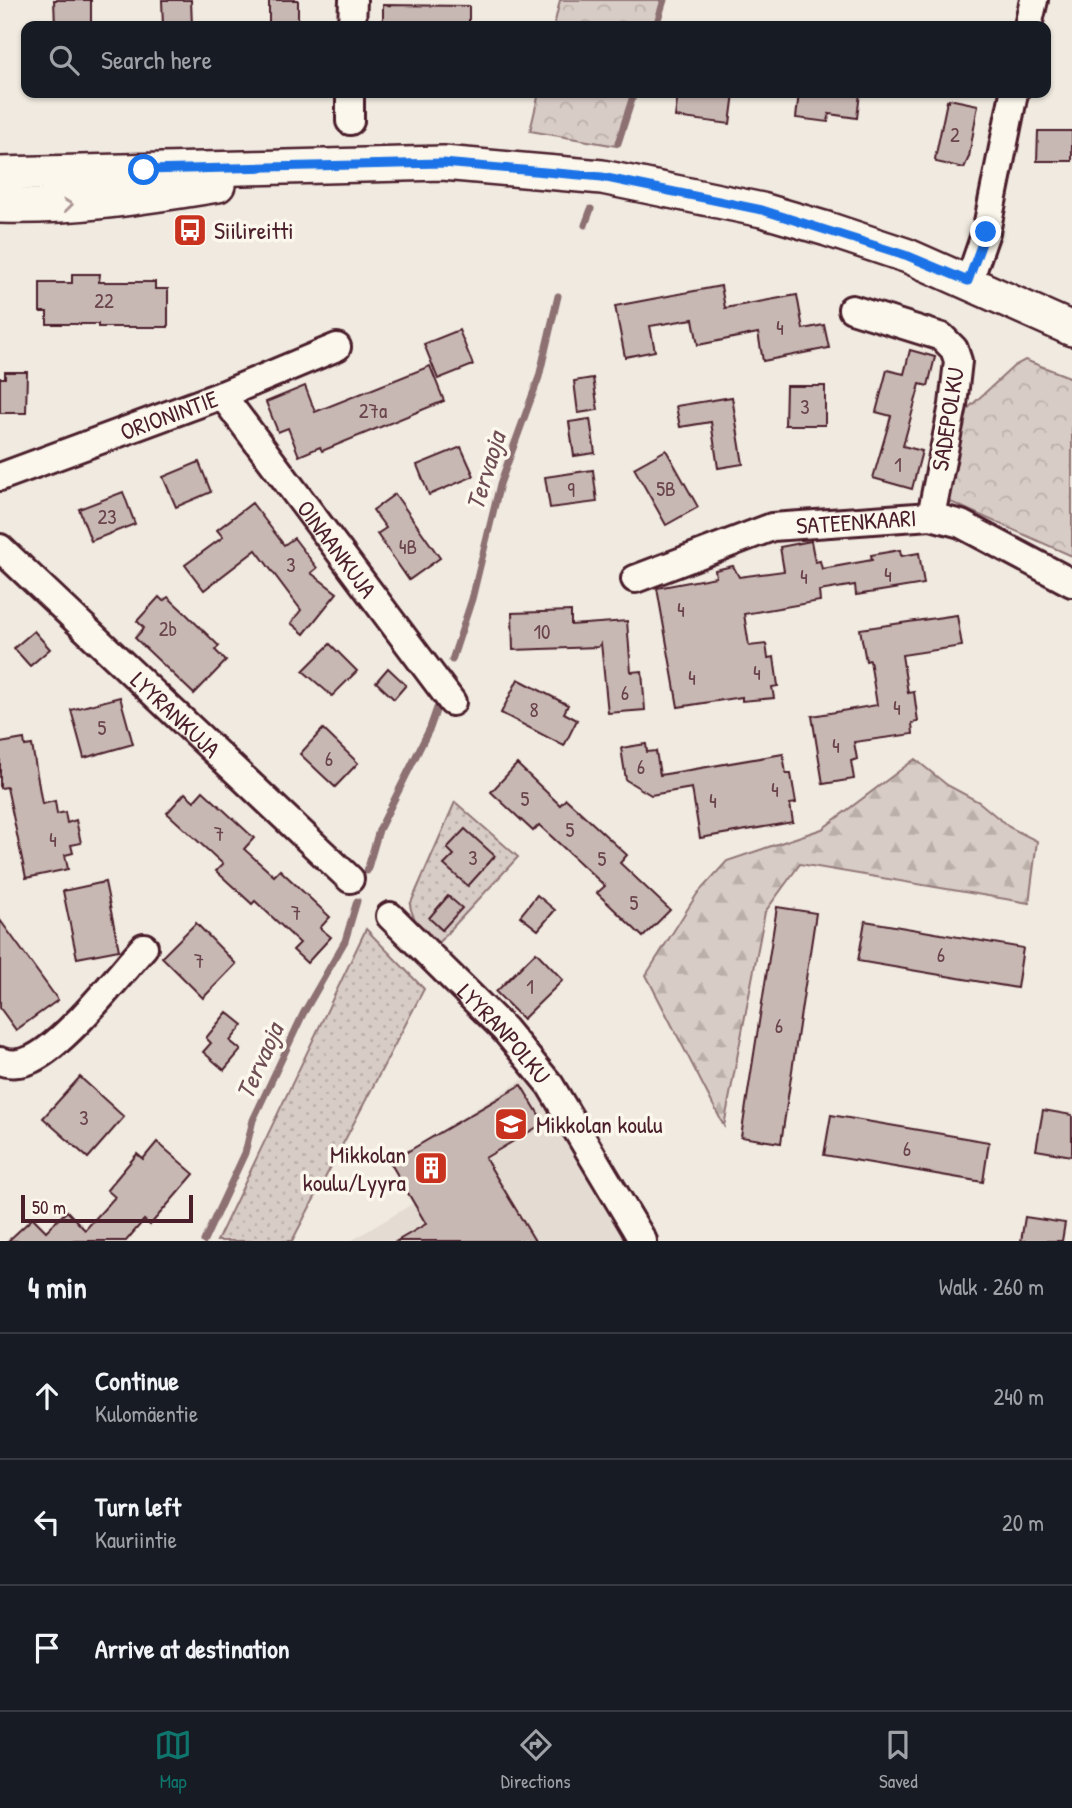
<!DOCTYPE html>
<meta charset="utf-8">
<style>
:root{--surface:#171b24;--page:#20242c;--text:#f1f3f6;--muted:#9ea1a6;--line:#363941;--accent:#0f766e}
body{margin:0;font-family:"Patrick Hand",sans-serif;background:var(--page);color:var(--text)}
.scale{position:absolute;left:21px;bottom:18px;width:172px;box-sizing:border-box;padding-left:7px;border:4px solid #4a1f2b;border-top:0;font-size:19px;line-height:24px;white-space:nowrap;color:#4a1f2b;-webkit-text-stroke:5px #fbf7ec;paint-order:stroke}
.stop{position:absolute;width:21px;height:21px;margin:-16px;border:5px solid #1a73e8;border-radius:50%;background:#fff}
.stop.end{background:#1a73e8;border-color:#fff;box-shadow:0 2px 7px #0008}
.list{margin:0;padding:0;list-style:none}
h2{display:flex;justify-content:space-between;align-items:center;height:91px;margin:0;padding:0 28px;font-size:30px}
h2 small{font-size:23px;font-weight:400;color:var(--muted)}
.list li{display:grid;grid-template-columns:46px 1fr auto;gap:21px;align-items:center;box-sizing:border-box;height:126px;padding:0 28px;border-top:2px solid var(--line)}
.list b{display:block;font-size:26px;white-space:nowrap}
.list p{margin:0;font-size:23px;white-space:nowrap;color:var(--muted)}
.list em{font-size:23px;font-style:normal;color:var(--muted)}
.icon{flex:none;width:38px;height:38px;fill:none;stroke:currentColor;stroke-width:2;stroke-linecap:round;stroke-linejoin:round}
.map{position:relative;flex:none;width:1072px;height:1241px;overflow:hidden}
.search{position:absolute;background:var(--surface);box-shadow:0 2px 5px #0004;left:21px;right:21px;top:21px;height:77px;display:flex;align-items:center;gap:18px;box-sizing:border-box;padding:0 24px;border-radius:14px;color:var(--muted);font-size:26px}
.sheet{height:469px;background:var(--surface)}
nav{display:flex;justify-content:space-around;align-items:center;box-sizing:border-box;height:98px;border-top:2px solid var(--line);background:var(--surface);font-size:19px;color:var(--muted)}
nav a{display:grid;justify-items:center;gap:4px}
nav .on{color:var(--accent)}
.map>svg:first-child{display:block}
.built{fill:#e4dbd2}
.grass{fill:url(#grass-dots);stroke:#917678;stroke-width:2}
.forest{fill:url(#forest-firs);stroke:#917678;stroke-width:2}
.park{fill:url(#park-crowns);stroke:#917678;stroke-width:2}
.lines{fill:none;stroke-linecap:round;stroke-linejoin:round}
.stream{stroke:#8c6f72;stroke-width:7}
.building{fill:#c8b8b3;stroke:#4a1f2b;stroke-width:2}
.minor-casing{stroke:#4a1f2b;stroke-width:32}
.major-casing{stroke:#4a1f2b;stroke-width:38}
.minor{stroke:#fbf7ec;stroke-width:26}
.major{stroke:#fbf7ec;stroke-width:33}
.oneway{stroke:#ab9695}
.route{stroke:#1a73e8;stroke-width:9}
.labels{text-anchor:middle;dominant-baseline:central;stroke-width:7;stroke-linejoin:round;paint-order:stroke}
.number-label{font-size:21px;fill:#6a454d}
.poi-label{font-size:24px;fill:#4a1f2b;stroke:#fbf7ec;text-anchor:start}
.street-label{font-size:24px;fill:#4a1f2b;stroke:#fbf7ec}
.water-label{font-size:26px;font-style:italic;fill:#704e55;stroke:#fbf7ec}
</style>
<div class="map">
<svg width="1072" height="1241" viewBox="0 0 1072 1241">
<defs>
<pattern id="grass-dots" width="8" height="8" patternUnits="userSpaceOnUse" patternTransform="scale(1.75)"><rect width="8" height="8" fill="#d8ccc6"/><path d="M2 2h.1M6 6h.1" fill="none" stroke="#bbafaa" stroke-width="1.8" stroke-linecap="round"/></pattern>
<pattern id="forest-firs" width="22" height="20" patternUnits="userSpaceOnUse" patternTransform="scale(1.75)"><rect width="22" height="20" fill="#d8ccc6"/><path d="M5 1l3.5 6h-7zM16 11l3.5 6h-7z" fill="#bbafaa"/></pattern>
<pattern id="park-crowns" width="20" height="18" patternUnits="userSpaceOnUse" patternTransform="scale(1.75)"><rect width="20" height="18" fill="#d8ccc6"/><path d="M2 6a3 3 0 1 1 6 0M12 15a3 3 0 1 1 6 0" fill="none" stroke="#bbafaa"/></pattern>
</defs>
<rect width="100%" height="100%" fill="#f0eae0"/>
<filter id="ink" filterUnits="userSpaceOnUse"><feTurbulence type="fractalNoise" baseFrequency=".0143" numOctaves="2"/><feDisplacementMap in="SourceGraphic" scale="14" xChannelSelector="R" yChannelSelector="G"/><feConvolveMatrix kernelMatrix="1 2 1 2 8 2 1 2 1" color-interpolation-filters="sRGB"/></filter>
<g filter="url(#ink)">
<path class="built" d="M522,1080L550,1085L630,1241H351L414,1203L390,1162Z"/>
<g class="grass">
<path d="M455,802L518,857L437,944C425,932 413,923 410,905Z"/>
<path d="M366,929L424,989L292,1241H217Z"/>
</g>
<path class="forest" d="M915,759L947,785L979,802L1009,827L1037,841L1029,903L800,864L765,912L724,1126L646,975L697,894L727,861L822,829Z"/>
<g class="park">
<path d="M560,0H666L657,26H554Z"/>
<path d="M539,93H635L617,146L530,131Z"/>
<path d="M1025,360L1072,378V556L944,499L964,412L1014,366Z"/>
</g>
<g class="lines">
<g class="stream">
<path d="M656,26L664,0"/>
<path d="M618,143L634,93"/>
<path d="M585,225L591,209"/>
<path d="M452,660L472,599L500,484L539,377L558,296"/>
<path d="M367,871L379,830L430,728L437,708"/>
<path d="M204,1241L245,1153L253,1120L303,1014L345,941L357,901"/>
</g>
</g>
<g class="building">
<path d="M54,0H91V26H55Z"/>
<path d="M162,0H191L192,26H163Z"/>
<rect x="269" y="0" width="29" height="26"/>
<path d="M383,5L469,6V26H383Z"/>
<path d="M678,93H734L730,124L675,117Z"/>
<path d="M799,93H860L857,118L829,114L828,122L796,118Z"/>
<path d="M949,99L978,105L969,157L964,168L936,162L935,159L947,101L949,102Z"/>
<path d="M1038,131H1072V161H1037Z"/>
<path d="M72,274H100L99,282H155V289H168V327H98V324H47V312H40V283H72Z"/>
<path d="M721,286L725,308L797,295L803,329L824,325L829,348L763,361L758,333L698,345L693,319L650,326L655,351L625,357L615,306Z"/>
<path d="M459,330L473,365L438,379L424,344Z"/>
<path d="M910,350L935,357L928,386L920,384L903,446L922,451L912,489L873,478L891,416L876,412L887,370L904,374Z"/>
<path d="M430,366L444,401L322,451L320,447L299,456L288,428L278,432L266,402L305,386L315,412Z"/>
<path d="M5,372H27L26,413H0V378H5Z"/>
<path d="M593,378L598,410L578,413L574,381Z"/>
<path d="M786,386H825V425H785Z"/>
<path d="M732,397L743,464L718,468L711,422L680,427L676,406Z"/>
<path d="M590,419L595,453L574,456L569,422Z"/>
<path d="M461,447L474,476L429,495L417,465Z"/>
<path d="M666,450L698,507L666,525L634,468Z"/>
<path d="M199,462L211,492L176,507L163,477Z"/>
<path d="M593,470L597,502L550,508L545,477Z"/>
<path d="M123,492L135,524L91,541L79,509Z"/>
<path d="M395,494L440,558L409,580L377,534L386,528L373,510Z"/>
<path d="M252,503L284,545L294,538L317,568L311,573L337,593L304,634L291,623L301,610L256,550L204,590L185,565L223,537L217,530Z"/>
<path d="M811,541L815,562L820,561L822,569L872,560L871,555L900,550L901,556L919,553L924,584L856,595L855,585L819,591L820,601L744,614L749,646L766,644L768,658L774,657L778,686L772,687L774,698L742,701V697L678,707L657,588L716,577L715,570L733,566L739,577L784,571L780,547Z"/>
<path d="M159,597L163,601L168,597L184,612L219,646L215,650L226,661L194,694L135,638L144,628L137,621Z"/>
<path d="M571,611V625L627,621L631,672L642,671L645,710L608,713L601,643L598,647L513,650L512,613Z"/>
<path d="M957,615L962,646L902,655L908,693L914,692L918,722L912,723L913,734L854,742L857,759L851,761L854,779L823,784L812,716L877,705L870,660L866,661L860,629Z"/>
<path d="M34,631L50,649L30,666L14,648Z"/>
<path d="M330,644L357,671L332,696L303,671Z"/>
<path d="M388,668L406,685L394,699L376,682Z"/>
<path d="M518,679L568,705L564,713L577,720L564,746L501,713Z"/>
<path d="M120,697L133,744L84,758L71,710Z"/>
<path d="M323,729L358,763L335,787L300,754Z"/>
<path d="M24,739L25,746L32,745L42,804L55,801L57,814L65,812L67,823L76,820L81,843L71,845L73,853L65,855L68,869L26,878L7,787L0,788V743Z"/>
<path d="M646,744L647,752L656,751L660,775L783,754L786,774H791L796,803L790,804L793,822L700,838L692,788L651,795L626,780L621,748Z"/>
<path d="M517,764L560,805L566,799L627,855L620,863L670,910L643,937L597,893L605,886L539,825L533,831L491,792Z"/>
<path d="M203,791L254,838L244,849L274,876L280,870L330,917L320,928L331,937L307,963L293,950L300,943L255,901L252,904L216,871L223,864L167,813L185,793L194,801Z"/>
<path d="M465,829L495,856L468,886L444,865L454,855L447,848Z"/>
<path d="M105,882L119,950L77,958L63,891Z"/>
<path d="M537,895L555,910L538,930L520,916Z"/>
<path d="M448,896L462,908L442,930L429,918Z"/>
<path d="M777,907L816,913L781,1143L741,1137Z"/>
<path d="M0,920L58,1000L16,1030L0,1008Z"/>
<path d="M865,921L1023,948L1017,988L858,961Z"/>
<path d="M196,923L236,964L203,998L162,957Z"/>
<path d="M536,952L563,980L523,1019L496,992Z"/>
<path d="M227,1012L243,1025L230,1041L241,1050L224,1070L203,1052L211,1043L206,1038Z"/>
<path d="M80,1077L124,1117L88,1158L43,1118Z"/>
<path d="M521,1085L544,1123L485,1158L535,1241H397L426,1224L390,1162Z"/>
<path d="M1043,1110L1072,1115V1156L1036,1150Z"/>
<path d="M831,1115L989,1142L983,1182L824,1155Z"/>
<path d="M157,1142L194,1174L150,1225L144,1220L126,1241H8L33,1218L46,1231L67,1211L85,1230L115,1197L107,1190L137,1154L143,1159Z"/>
<path d="M1025,1217L1065,1223L1062,1241H1021Z"/>
</g>
<g class="lines">
<g class="minor-casing">
<g id="minor">
<path d="M352,26L353,0"/>
<path d="M1028,26L1034,0"/>
<path d="M350,121V93"/>
<path d="M969,281L986,232L1014,93"/>
<path d="M852,309L942,337L954,349L958,361L953,405L931,516"/>
<path id="s1" d="M222,395L452,702"/>
<path id="s2" d="M0,477L222,395L337,347"/>
<path id="s3" d="M0,548L350,879"/>
<path id="s4" d="M635,579L772,527L931,516L961,524L1072,583"/>
<path id="s5" d="M390,916L504,1029L550,1085L643,1241"/>
<path d="M0,1061C9,1065 22,1064 32,1059C66,1043 117,977 144,947"/>
</g>
</g>
<g class="major-casing">
<g id="major">
<path d="M0,174L443,163L602,177L762,210L827,229L908,256L1072,329"/>
<path d="M0,206C73,208 145,197 218,185"/>
</g>
</g>
<use href="#minor" class="minor"/>
<use href="#major" class="major"/>
</g>
<defs><path id="oneway-chevron" d="M-2-3.5L2.5 0L-2 3.5" fill="none" stroke-width="1.6" stroke-linecap="round" stroke-linejoin="round" transform="scale(1.75)"/></defs>
<use class="oneway" href="#oneway-chevron" transform="translate(68 205) rotate(-6)"/>
</g>
<g class="lines" filter="url(#ink)">
<path class="route" d="M144,170L443,163L602,177L762,210L908,256L968,281L986,232"/>
</g>
<defs>
<g id="bus-square" transform="scale(1.75)"><rect x="-9" y="-9" width="18" height="18" rx="4" fill="#c8321e" stroke="#fbf7ec"/><path d="M-5-6H5V4H4V6H2V4H-2V6H-4V4H-5ZM-3.5-4V0h7V-4ZM-3.5 1.2v1.5H-2V1.2ZM2 1.2v1.5H3.5V1.2Z" fill="#fff"/></g>
<g id="school-square" transform="scale(1.75)"><rect x="-9" y="-9" width="18" height="18" rx="4" fill="#c8321e" stroke="#fbf7ec"/><path d="M0-5L7-2L0 1L-7-2ZM-4 1L0 2.5L4 1V4Q0 6-4 4Z" fill="#fff"/></g>
<g id="building-square" transform="scale(1.75)"><rect x="-9" y="-9" width="18" height="18" rx="4" fill="#c8321e" stroke="#fbf7ec"/><path d="M-4-6H4V6H1V3H-1V6H-4ZM-2.5-4.3h1.7v1.8h-1.7ZM.8-4.3h1.7v1.8H.8ZM-2.5-1h1.7V.8h-1.7ZM.8-1h1.7V.8H.8Z" fill="#fff"/></g>
</defs>
<g fill-rule="evenodd">
<use href="#bus-square" x="190" y="230"/>
<use href="#school-square" x="511" y="1124"/>
<use href="#building-square" x="431" y="1168"/>
</g>
<g class="labels">
<g class="number-label">
<text x="955" y="134">2</text>
<text x="104" y="300">22</text>
<text x="780" y="327">4</text>
<text x="805" y="406">3</text>
<text x="373" y="410">27a</text>
<text x="898" y="464">1</text>
<text x="666" y="488">5B</text>
<text x="571" y="489">9</text>
<text x="107" y="516">23</text>
<text x="408" y="546">4B</text>
<text x="291" y="564">3</text>
<text x="888" y="574">4</text>
<text x="804" y="576">4</text>
<text x="681" y="609">4</text>
<text x="168" y="628">2b</text>
<text x="542" y="631">10</text>
<text x="757" y="672">4</text>
<text x="692" y="677">4</text>
<text x="625" y="692">6</text>
<text x="897" y="707">4</text>
<text x="534" y="709">8</text>
<text x="102" y="727">5</text>
<text x="836" y="745">4</text>
<text x="329" y="758">6</text>
<text x="641" y="766">6</text>
<text x="775" y="789">4</text>
<text x="525" y="798">5</text>
<text x="713" y="800">4</text>
<text x="570" y="829">5</text>
<text x="219" y="833">7</text>
<text x="53" y="839">4</text>
<text x="473" y="857">3</text>
<text x="602" y="858">5</text>
<text x="634" y="902">5</text>
<text x="296" y="912">7</text>
<text x="941" y="954">6</text>
<text x="199" y="960">7</text>
<text x="530" y="986">1</text>
<text x="779" y="1025">6</text>
<text x="84" y="1117">3</text>
<text x="907" y="1148">6</text>
</g>
<g class="poi-label">
<text x="214" y="230">Siilireitti</text>
<text x="536" y="1124">Mikkolan koulu</text>
<text x="406" y="1154" text-anchor="end">Mikkolan<tspan x="406" dy="28">koulu/Lyyra</tspan></text>
</g>
<g class="street-label">
<text stroke="none"><textPath href="#s2" startOffset="180">ORIONINTIE</textPath></text>
<text transform="translate(947 419) rotate(-81)">SADEPOLKU</text>
<text stroke="none"><textPath href="#s4" startOffset="231">SATEENKAARI</textPath></text>
<text stroke="none"><textPath href="#s1" startOffset="192">OINAANKUJA</textPath></text>
<text stroke="none"><textPath href="#s3" startOffset="242">LYYRANKUJA</textPath></text>
<text stroke="none"><textPath href="#s5" startOffset="164">LYYRANPOLKU</textPath></text>
</g>
<g class="water-label">
<text transform="translate(485 471) rotate(-73)">Tervaoja</text>
<text transform="translate(259 1061) rotate(-66)">Tervaoja</text>
</g>
</g>
</svg>
<div class="scale">50 m</div>
<div class="stop" style="left:144px;top:170px"></div>
<div class="stop end" style="left:986px;top:232px"></div>
<div class="search"><svg class="icon" aria-label="search" viewBox="0 0 24 24"><circle cx="10" cy="10" r="6"/><path d="M15 15l6 6"/></svg>Search here</div>
</div>
<section class="sheet">
<h2>4 min<small>Walk · 260 m</small></h2>
<ul class="list">
<li><svg class="icon" aria-label="ahead" viewBox="0 0 24 24"><path d="M12 20V5M6 11l6-6 6 6"/></svg><div><b>Continue</b><p>Kulomäentie</p></div><em>240 m</em></li>
<li><svg class="icon" aria-label="left" viewBox="0 0 24 24"><path d="M17 20v-9H6M10 6l-5 5 5 5"/></svg><div><b>Turn left</b><p>Kauriintie</p></div><em>20 m</em></li>
<li><svg class="icon" aria-label="arrive" viewBox="0 0 24 24"><path d="M6 21V4h12l-3 4 3 4H6"/></svg><div><b>Arrive at destination</b></div></li>
</ul>
</section>
<nav>
<a class="on"><svg class="icon" aria-label="map" viewBox="0 0 24 24"><path d="M3 6l6-2 6 2 6-2v14l-6 2-6-2-6 2zM9 4v14M15 6v14"/></svg>Map</a>
<a><svg class="icon" aria-label="directions" viewBox="0 0 24 24"><path d="M12 3l9 9-9 9-9-9zM9 14v-3h6M13 9l2 2-2 2"/></svg>Directions</a>
<a><svg class="icon" aria-label="saved" viewBox="0 0 24 24"><path d="M7 4h10v16l-5-4-5 4z"/></svg>Saved</a>
</nav>
